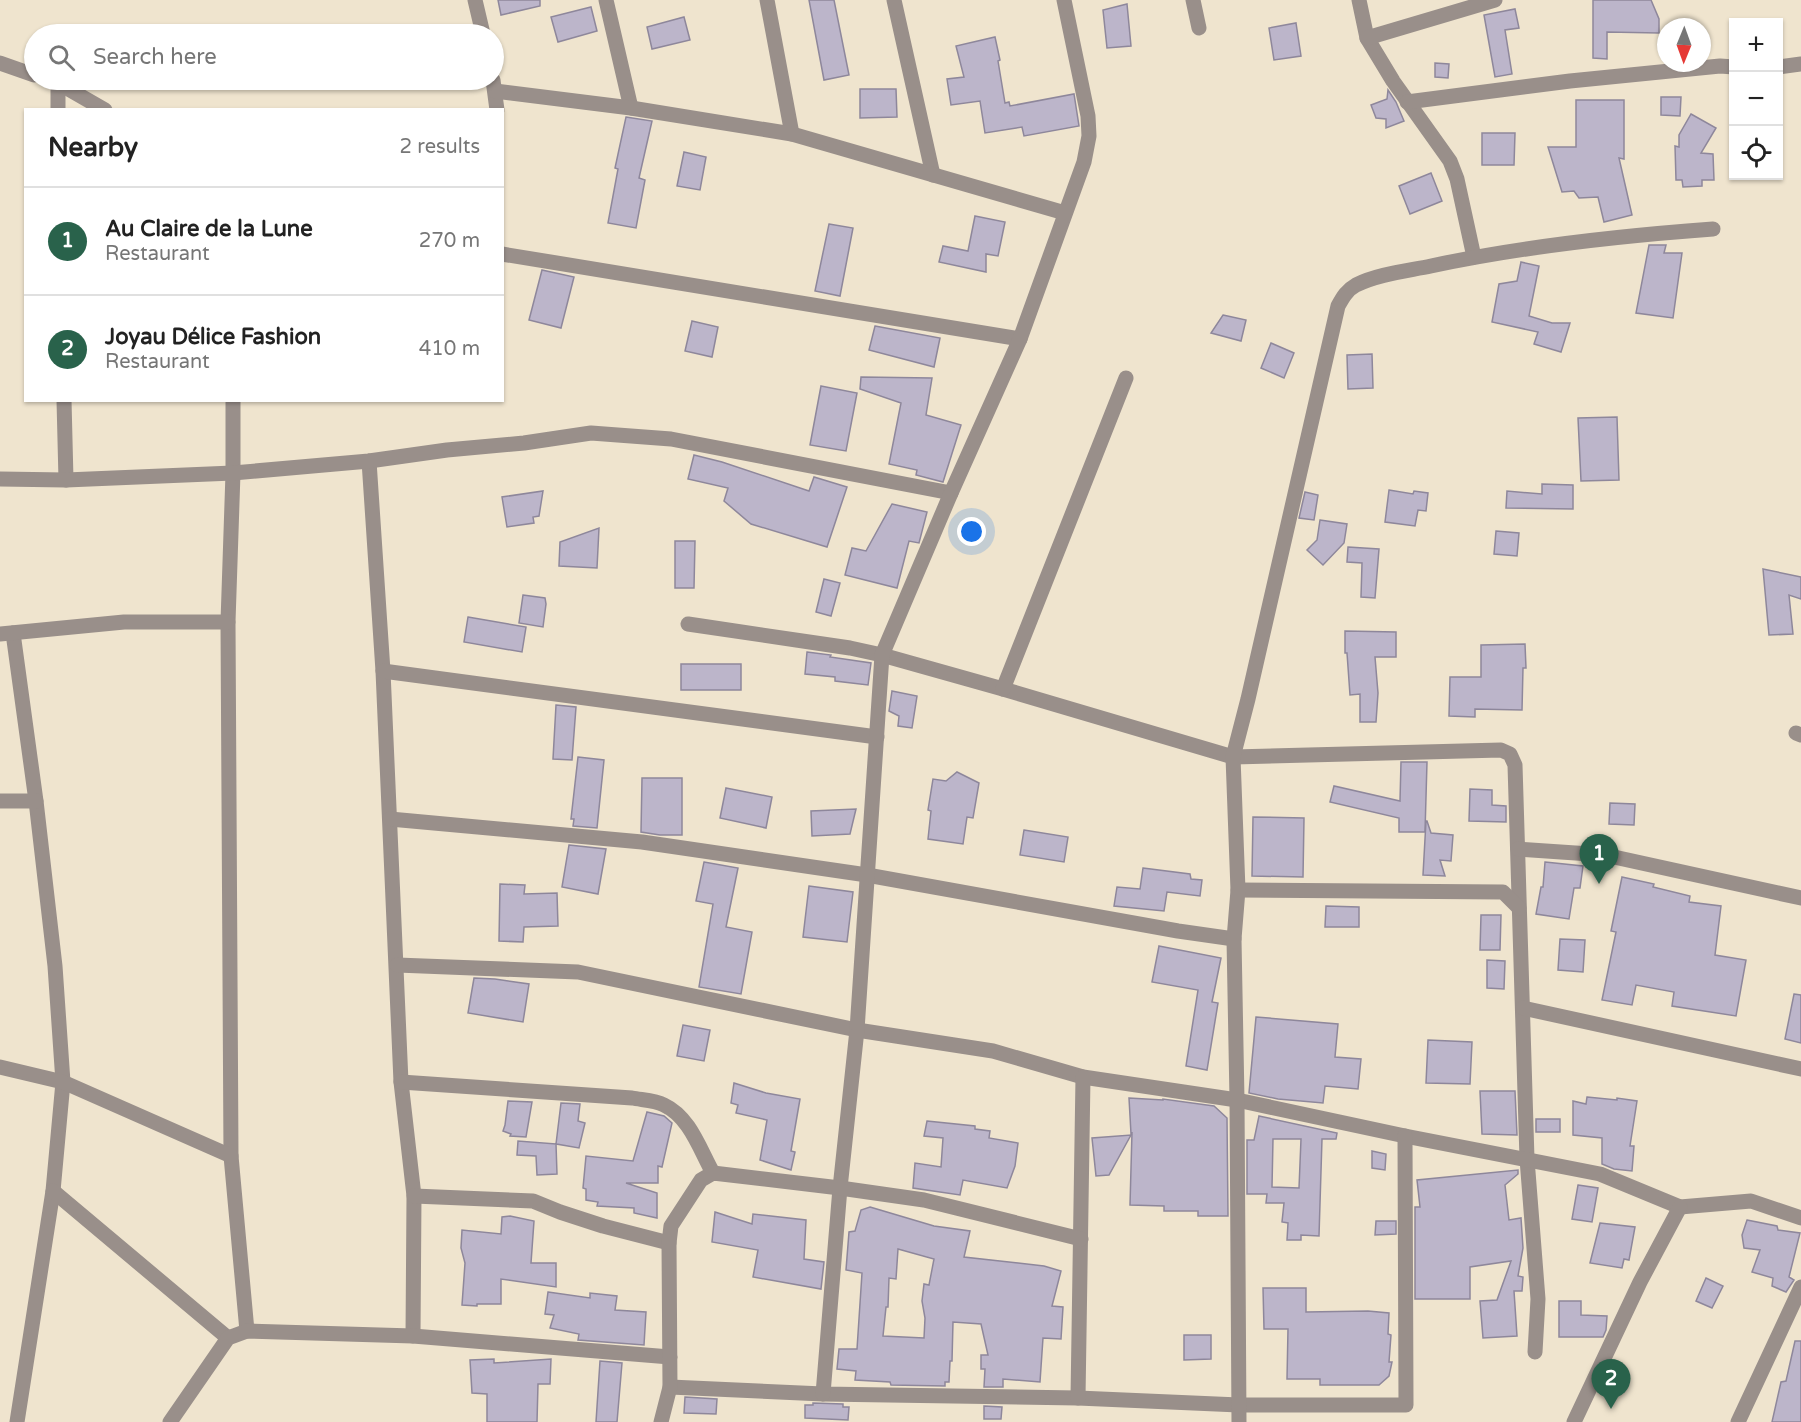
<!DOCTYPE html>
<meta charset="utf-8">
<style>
:root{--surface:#fff;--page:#f6f6f6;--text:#222;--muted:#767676;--line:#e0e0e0;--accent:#29624b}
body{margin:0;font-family:"Varela Round",sans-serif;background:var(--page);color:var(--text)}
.controls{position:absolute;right:18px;top:18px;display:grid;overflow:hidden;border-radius:0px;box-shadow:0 2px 4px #0004}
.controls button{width:54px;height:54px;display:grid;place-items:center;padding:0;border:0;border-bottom:2px solid var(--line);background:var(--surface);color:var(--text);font:30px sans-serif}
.compass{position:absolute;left:1657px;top:18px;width:54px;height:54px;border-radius:50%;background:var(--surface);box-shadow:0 2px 4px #0004;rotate:181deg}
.you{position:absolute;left:972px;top:532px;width:21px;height:21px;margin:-15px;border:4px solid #fff;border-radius:50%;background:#1a73e8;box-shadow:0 0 0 9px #1a73e833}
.badge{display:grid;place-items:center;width:39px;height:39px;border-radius:50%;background:var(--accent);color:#fff;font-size:20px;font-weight:700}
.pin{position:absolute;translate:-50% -50px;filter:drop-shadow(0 2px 3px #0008)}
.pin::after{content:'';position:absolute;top:32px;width:21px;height:18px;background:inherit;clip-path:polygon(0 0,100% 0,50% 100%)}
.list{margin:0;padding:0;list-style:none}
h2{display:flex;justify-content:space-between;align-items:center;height:78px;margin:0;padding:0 24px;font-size:26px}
h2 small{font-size:20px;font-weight:400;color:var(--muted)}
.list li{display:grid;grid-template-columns:39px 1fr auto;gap:18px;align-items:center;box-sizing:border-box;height:108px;padding:0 24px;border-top:2px solid var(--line)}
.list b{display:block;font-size:22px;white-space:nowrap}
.list p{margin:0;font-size:20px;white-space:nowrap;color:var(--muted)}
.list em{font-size:20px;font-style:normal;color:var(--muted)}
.icon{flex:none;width:33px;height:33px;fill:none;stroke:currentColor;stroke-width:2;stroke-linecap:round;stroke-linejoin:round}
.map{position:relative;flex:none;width:1801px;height:1422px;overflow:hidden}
.search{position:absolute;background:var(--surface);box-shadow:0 2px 4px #0004;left:24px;top:24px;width:480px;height:66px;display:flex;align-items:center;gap:15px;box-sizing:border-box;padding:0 21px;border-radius:33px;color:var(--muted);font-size:22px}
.panel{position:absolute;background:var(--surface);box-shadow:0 2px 4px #0004;left:24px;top:108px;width:480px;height:294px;border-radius:0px}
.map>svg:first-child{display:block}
.building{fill:#bcb5ca;stroke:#8e879b;stroke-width:1.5;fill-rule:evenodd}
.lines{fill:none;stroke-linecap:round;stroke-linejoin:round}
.minor{stroke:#998f8a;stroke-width:15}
</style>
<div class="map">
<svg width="1801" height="1422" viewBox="0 0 1801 1422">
<rect width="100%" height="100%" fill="#efe4ce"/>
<g class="building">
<path d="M498,0H540V6L501,15Z"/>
<path d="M809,0H834L849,75L824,80Z"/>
<path d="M1593,0H1651L1659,19V33L1607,32V59L1593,58Z"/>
<path d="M1127,4L1131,46L1107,48L1103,10Z"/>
<path d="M591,7L597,31L558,42L551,17Z"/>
<path d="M1515,9L1519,28L1505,30L1512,74L1495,77L1484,15Z"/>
<path d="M684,17L690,40L652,49L647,27Z"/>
<path d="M1296,23L1301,56L1274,60L1269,28Z"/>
<path d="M995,37L1000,60L998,61L1005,103L1009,102L1010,106L1074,94L1079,126L1024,136L1022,127L985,133L980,101L951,105L947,79L964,77L956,46Z"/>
<path d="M1435,63L1449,64L1448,78L1435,77Z"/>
<path d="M860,89H896L897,117L860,118Z"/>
<path d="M1388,90L1396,102L1404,121L1386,128V119L1376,118L1371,105L1387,99Z"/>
<path d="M1661,97H1681L1680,116L1661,115Z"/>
<path d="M1576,100H1624V159L1619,158L1632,215L1604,222L1598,197L1579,198L1574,191L1562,192L1548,147H1576Z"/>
<path d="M1691,114L1716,128L1701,153L1713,154L1714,180H1702V186L1683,187L1682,180H1676L1675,146L1679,147V135Z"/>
<path d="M626,117L652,121L639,178L645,180L636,228L608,223L618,169L615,168Z"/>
<path d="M1482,133H1515L1514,165H1482Z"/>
<path d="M684,152L706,157L700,190L677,186Z"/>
<path d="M1431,173L1442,201L1410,214L1399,186Z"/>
<path d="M975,216L1005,222L998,256L986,254V272L939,262L943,246L968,251Z"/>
<path d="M829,224L853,228L840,296L815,291Z"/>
<path d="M1649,245H1666L1664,253H1682L1673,318L1636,313Z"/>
<path d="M1521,262L1539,266L1529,316L1552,323H1570L1561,352L1534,344L1538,332L1492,322L1499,284L1517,281Z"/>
<path d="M542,270L574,277L561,328L529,320Z"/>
<path d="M1223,315L1246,320L1241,341L1211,333Z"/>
<path d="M692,321L718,327L712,357L685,351Z"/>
<path d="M875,326L940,338L934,367L869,350Z"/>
<path d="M1271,343L1294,353L1284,378L1261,368Z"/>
<path d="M1372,354L1373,388L1348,389L1347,355Z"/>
<path d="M861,377L932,378L926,415L961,425L943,482L916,475L917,470L889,464L901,403L860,389Z"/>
<path d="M821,386L857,393L846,451L810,445Z"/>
<path d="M1617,417L1619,480L1581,481L1578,418Z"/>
<path d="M694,455L722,462L809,491L814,477L847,487L827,547L751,524L724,501L728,488L688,479Z"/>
<path d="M1542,484L1573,485V509L1506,508L1507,491L1542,494Z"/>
<path d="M1389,490L1413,494L1414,491L1428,493L1426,511L1418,510L1415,526L1385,522Z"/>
<path d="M543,491L539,516L533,517L534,523L507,527L502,497Z"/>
<path d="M1305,492L1318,495L1314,520L1299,518Z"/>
<path d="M892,504L927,512L919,543L909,541L897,588L845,575L852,548L866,551Z"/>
<path d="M1320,520L1347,524L1344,543L1323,565L1307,550L1317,540Z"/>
<path d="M599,528L597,568L559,566L560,542Z"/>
<path d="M1496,531L1519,533L1517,556L1494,554Z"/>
<path d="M675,541H695L694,588H675Z"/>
<path d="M1348,547L1379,549L1375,598L1361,597L1362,563L1347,562Z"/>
<path d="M1763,569L1801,577V599L1789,595L1793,634L1769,635Z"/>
<path d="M824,579L840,583L831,616L816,612Z"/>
<path d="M523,595L545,598L546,604L543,627L519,623Z"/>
<path d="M468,617L526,627L522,652L464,642Z"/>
<path d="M1345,631L1396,632V657H1375L1378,693L1376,722H1360V694L1350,695L1347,653H1345Z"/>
<path d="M1525,644L1526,668H1523L1522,710L1475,709V717L1449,716L1450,677H1481V645Z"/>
<path d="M807,652L831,655L830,657L871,663L868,685L835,681V677L805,674Z"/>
<rect x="681" y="664" width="60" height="26"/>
<path d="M892,691L917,696L912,728L898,726L899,716L889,711Z"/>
<path d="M556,705L576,707L572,760L553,759Z"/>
<path d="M578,757L604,760L597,828L573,826L574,819H571Z"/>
<path d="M1401,762H1427L1425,832H1399V818L1330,802L1334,786L1400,801Z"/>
<path d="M957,772L979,783L973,818L967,817L963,844L928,839L931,811L928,810L933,779L946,781Z"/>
<path d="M642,778H682V835H660L641,832Z"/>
<path d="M726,788L772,797L766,828L720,818Z"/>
<path d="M1470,789L1492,790V805L1506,806V822L1469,821Z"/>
<path d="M1610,803L1635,804L1634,825L1609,824Z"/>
<path d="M856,809L850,834L812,836L811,811Z"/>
<path d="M1253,817L1304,818L1303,877L1252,876Z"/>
<path d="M1426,821H1427L1431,833L1453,835L1451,861L1440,860L1445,876L1423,875Z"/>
<path d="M1024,830L1068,837L1064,862L1020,855Z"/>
<path d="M569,845L606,849L598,894L562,887Z"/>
<path d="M704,862L738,868L726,927L752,932L741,994L699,987L713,904L696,901Z"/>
<path d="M1545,862L1583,866L1580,888H1574L1569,919L1536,914L1541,887H1543Z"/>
<path d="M1143,868L1190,874L1191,879L1202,880L1200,896L1167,892L1164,911L1114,906L1117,887L1140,889Z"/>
<path d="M1622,877L1654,884L1653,887L1690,896L1689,902L1721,906L1715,955L1746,960L1736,1016L1672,1006L1674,992L1636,985L1632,1005L1602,1000L1616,932L1611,931Z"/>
<path d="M500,884L525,885L524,894L557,893L558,926L524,927L523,942L499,941Z"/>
<path d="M809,886L853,892L847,942L803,937Z"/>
<path d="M1326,906L1359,907V927H1325Z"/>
<path d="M1481,915H1501L1500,950H1480Z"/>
<path d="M1560,939L1585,940L1583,972L1558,970Z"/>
<path d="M1159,946L1221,958L1212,1002L1218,1003L1207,1070L1186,1066L1198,990L1152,982Z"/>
<path d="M1487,960L1505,961L1504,989L1487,988Z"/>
<path d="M474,978L495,979L529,984L523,1022L468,1013Z"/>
<path d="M1794,994L1801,995V1043L1785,1039Z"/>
<path d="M1256,1017L1338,1024L1335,1057L1361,1059L1358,1089L1325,1086L1323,1103L1278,1099L1249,1093Z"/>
<path d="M683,1025L710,1030L704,1061L677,1056Z"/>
<path d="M1428,1040L1472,1042L1470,1084L1426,1083Z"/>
<path d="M734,1083L766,1093L800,1099L791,1151L795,1152L791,1170L760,1160L767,1120L736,1113L738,1105L731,1103Z"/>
<path d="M1480,1091H1515L1517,1135L1482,1134Z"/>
<path d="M1587,1097L1617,1100V1098L1637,1101L1630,1146H1634L1632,1171L1614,1169L1602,1164V1138L1573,1135V1101L1586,1104Z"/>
<path d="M1129,1098L1163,1100V1099L1214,1106L1227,1118L1228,1216H1198V1211H1164V1206L1130,1205L1132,1132L1131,1134Z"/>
<path d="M508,1101L532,1102L526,1137L510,1136L511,1134L503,1131L505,1125Z"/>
<path d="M561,1103L580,1104L578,1121L585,1123L579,1148L556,1144L557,1174L537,1175L536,1156L517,1155L518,1141L556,1144Z"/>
<path d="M647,1112L664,1116L672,1123L662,1167L658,1166V1183H626L657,1193V1218L634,1213V1208L597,1206L598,1202L586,1200V1189L583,1188L586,1156L633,1161Z"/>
<path d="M1259,1116L1337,1133L1336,1139H1322L1319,1236L1301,1235V1240H1287L1288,1223L1282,1222L1284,1203H1266L1267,1194H1247V1140H1254ZM1273,1139H1301L1299,1188L1272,1187Z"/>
<rect x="1536" y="1119" width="24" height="13"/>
<path d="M927,1121L975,1126V1129L990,1131L989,1138L1018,1143L1015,1166L1007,1188L963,1180L960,1195L913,1188L915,1163L941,1167L943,1138L924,1136Z"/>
<path d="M1131,1135L1109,1175L1096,1176L1092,1138Z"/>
<path d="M1372,1151L1386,1154L1385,1170L1372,1168Z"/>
<path d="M1518,1170V1174L1505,1185L1509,1220L1521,1218L1523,1248L1518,1276L1523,1277L1522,1291H1514L1517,1336L1483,1338L1480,1301L1497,1300L1511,1261L1470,1267V1299H1415V1207H1420L1417,1180Z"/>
<path d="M1578,1185L1598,1188L1592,1222L1572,1219Z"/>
<path d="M870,1207L934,1226L970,1231L964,1257L1044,1266L1061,1271L1052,1306L1063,1307L1061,1339L1043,1338L1040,1382L1003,1379V1387H984L985,1369H981V1355H988L981,1324L953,1322L952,1361H950L949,1382H945V1386L891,1385L890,1382L855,1380L856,1371L837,1369L839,1349H857L862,1273L846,1270L849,1232L855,1231L861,1210ZM898,1249L934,1259L929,1285L924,1284L922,1301L925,1318L924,1338L883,1336L886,1307H888L889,1278L896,1279Z"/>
<path d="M715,1212L752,1224L753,1214L806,1220L804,1259L824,1262L821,1289L753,1277L758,1250L712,1242Z"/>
<path d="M510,1216L534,1221L531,1263H556V1287L501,1279V1304H477V1306L462,1305L465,1263L461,1248L462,1230L501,1234L502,1217Z"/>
<path d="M1747,1220L1777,1226L1778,1230L1800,1233L1789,1277L1794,1280L1786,1292L1772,1286L1773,1278L1752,1272L1760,1250L1744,1248L1742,1235Z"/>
<path d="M1376,1221H1396V1234L1375,1235Z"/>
<path d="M1600,1223L1635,1227L1629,1260L1624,1259L1622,1268L1590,1263Z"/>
<path d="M1706,1278L1723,1286L1712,1308L1696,1301Z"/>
<path d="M1263,1288H1306V1312L1368,1311L1389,1313L1388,1334L1391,1335L1389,1362H1392L1389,1376L1379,1385H1320V1379H1287L1288,1329H1264Z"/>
<path d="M548,1292L590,1298V1293L617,1296L615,1310L646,1312L644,1345L578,1340L579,1334L550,1328L554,1315L545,1314Z"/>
<path d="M1559,1301H1581V1315L1607,1316L1606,1330L1603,1337H1559Z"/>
<path d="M1184,1335H1211V1359L1184,1360Z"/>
<path d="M1795,1341H1801V1422H1772L1781,1382L1786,1381Z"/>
<path d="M494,1359V1363L551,1359L550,1384H538L537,1422H487V1394L472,1393L470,1360Z"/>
<path d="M600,1361L622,1363L617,1422H596Z"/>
<path d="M685,1397L717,1399L716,1414L684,1413Z"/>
<path d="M813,1403L843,1404V1407H849L848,1420L805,1418V1405H813Z"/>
<path d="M984,1406L1002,1407L1001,1419H984Z"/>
</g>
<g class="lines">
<g class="minor">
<path d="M475,0L483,34"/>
<path d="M606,0L631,108"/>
<path d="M767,0L792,134"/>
<path d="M894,0L933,175"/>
<path d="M1193,0L1199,28"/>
<path d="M1359,0L1367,38L1393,81L1450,161L1457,179L1474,257"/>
<path d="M1367,38L1495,0"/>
<path d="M0,63L34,75"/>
<path d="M1778,67L1801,64"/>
<path d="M47,80L58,83L105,110"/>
<path d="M493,80L497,110"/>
<path d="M58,83V110"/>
<path d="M495,91L631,108L792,134L1065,213"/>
<path d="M1407,102L1570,81L1720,66L1734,67"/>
<path d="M502,254L1020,339"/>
<path d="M64,400L66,480"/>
<path d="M233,400V473L228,622L231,1156L247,1331"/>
<path d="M369,461L383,671L401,1082L414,1196L413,1336"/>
<path d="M0,479L66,480L233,473L369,461L447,450L524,443L591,433L671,439L951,493"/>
<path d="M688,624L850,648L882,655L1003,689L1233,757L1501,750L1510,754L1515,765L1527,1159L1538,1299L1535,1352"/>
<path d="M13,633L36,801L55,966L63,1082L53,1191L17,1422"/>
<path d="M0,634L124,622H228"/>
<path d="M383,671L877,737"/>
<path d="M1003,689L1126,378"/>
<path d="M1796,733L1801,735"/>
<path d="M0,801H36"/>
<path d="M390,819L642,842L867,875L1178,931L1234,939"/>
<path d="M1518,849L1605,855L1801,898"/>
<path d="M1238,890L1503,892L1519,908"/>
<path d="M397,965L578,972L857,1030L993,1051L1083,1077L1237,1100L1405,1136L1600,1174L1680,1207L1751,1201L1801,1218"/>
<path d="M1523,1008L1801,1069"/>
<path d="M0,1067L63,1082L231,1156"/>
<path d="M401,1082L632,1098C642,1100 655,1100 664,1105C690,1117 700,1150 713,1173"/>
<path d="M53,1191L228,1338"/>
<path d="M414,1196L533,1201L560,1212L603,1226L669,1243"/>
<path d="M670,1387L823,1394L1078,1398L1239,1405H1406L1405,1136"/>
<path d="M823,1394L840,1188L857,1030L882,655L951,493L1020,339L1084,162L1089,136L1088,116L1064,0"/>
<path d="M1078,1398L1083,1077"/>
<path d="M170,1422L228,1338L247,1331L413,1336L670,1357"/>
<path d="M661,1422L670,1387L669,1243L671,1226L701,1180L713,1173L840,1188L924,1200L1081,1239"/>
<path d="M1239,1422L1237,1100L1234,939L1238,890L1233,757L1248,699L1338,306C1343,297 1347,290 1356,285C1378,274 1407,271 1431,266C1524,246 1618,236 1713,229"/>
<path d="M1574,1422L1640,1282L1680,1207"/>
<path d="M1738,1422L1801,1287"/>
</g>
</g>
</svg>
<div class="controls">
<button>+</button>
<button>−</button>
<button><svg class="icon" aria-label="locate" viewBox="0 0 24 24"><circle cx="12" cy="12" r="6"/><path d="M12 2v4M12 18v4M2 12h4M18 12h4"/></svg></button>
</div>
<svg class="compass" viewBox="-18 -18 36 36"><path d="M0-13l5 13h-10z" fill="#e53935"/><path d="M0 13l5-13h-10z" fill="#767676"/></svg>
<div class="you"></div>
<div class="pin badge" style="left:1599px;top:884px">1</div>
<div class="pin badge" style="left:1611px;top:1409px">2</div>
<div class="search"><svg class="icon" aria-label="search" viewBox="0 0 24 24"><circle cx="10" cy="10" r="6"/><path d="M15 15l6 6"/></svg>Search here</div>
<section class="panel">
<h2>Nearby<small>2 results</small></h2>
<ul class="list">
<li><span class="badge">1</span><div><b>Au Claire de la Lune</b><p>Restaurant</p></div><em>270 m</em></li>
<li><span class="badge">2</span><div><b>Joyau Délice Fashion</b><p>Restaurant</p></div><em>410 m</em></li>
</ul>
</section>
</div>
